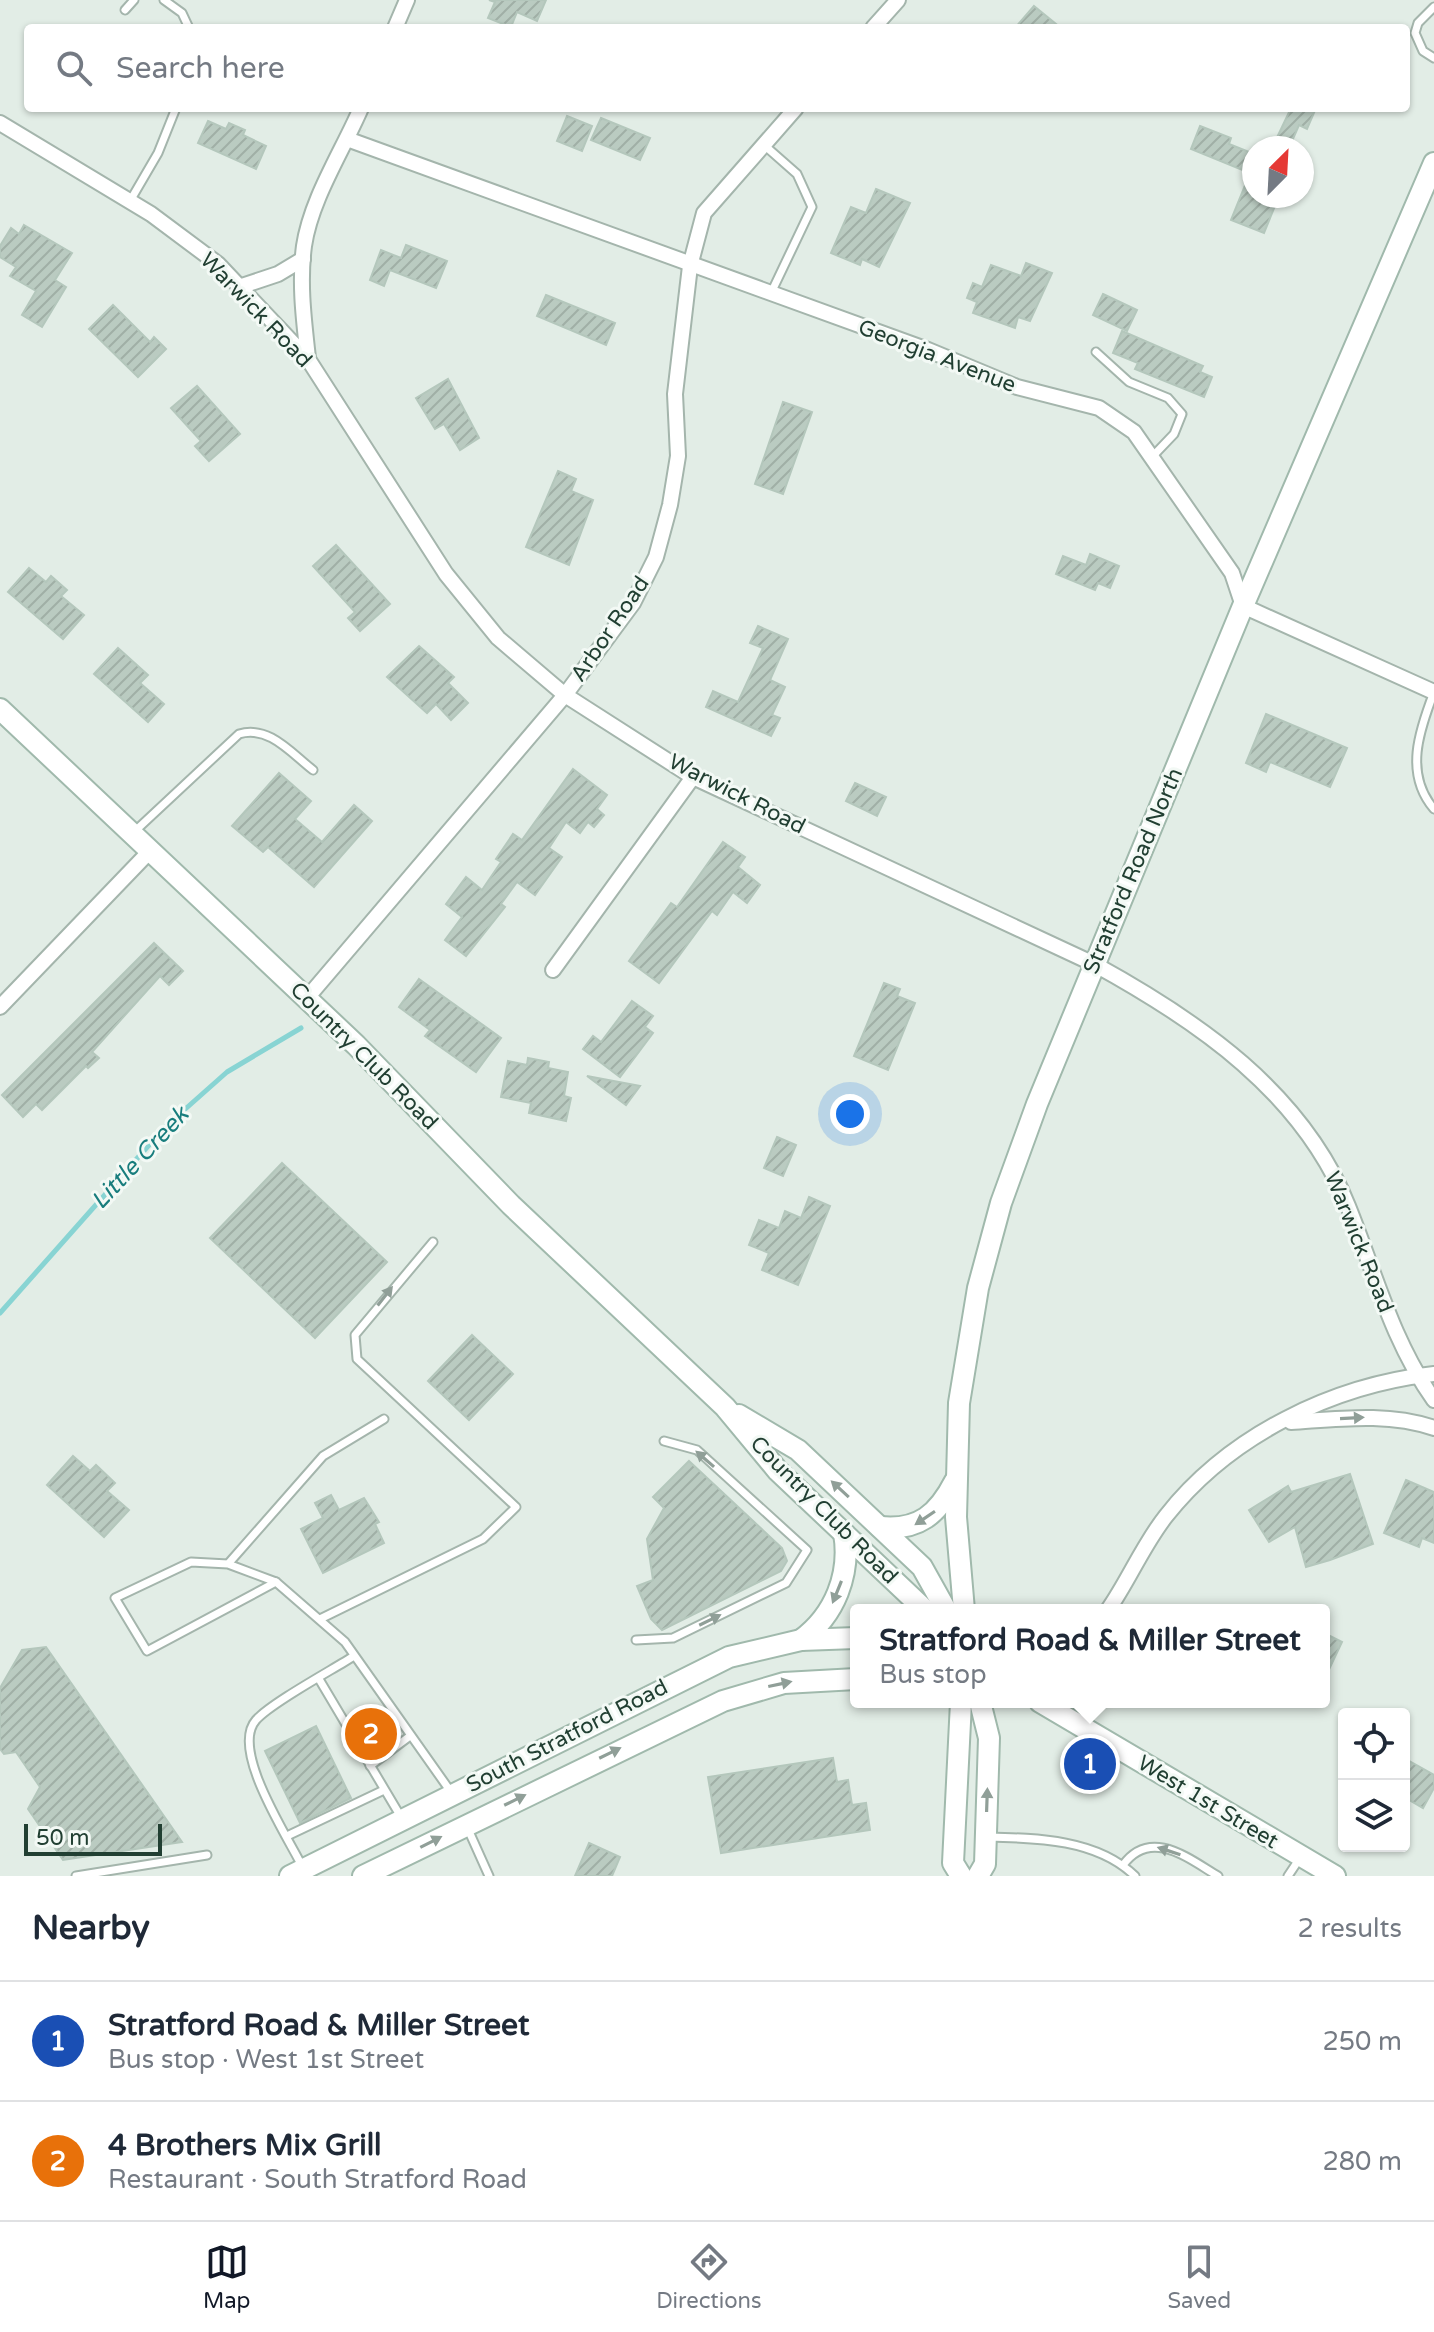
<!DOCTYPE html>
<meta charset="utf-8">
<style>
:root{--surface:#fff;--page:#f2f2f3;--text:#1f2937;--muted:#747a83;--line:#e0e1e3;--accent:#111827}
body{margin:0;font-family:"Varela Round",sans-serif;background:var(--page);color:var(--text)}
.controls{position:absolute;right:24px;bottom:24px;display:grid;overflow:hidden;border-radius:8px;box-shadow:0 2px 6px #0004}
.controls button{width:72px;height:72px;display:grid;place-items:center;padding:0;border:0;border-bottom:2px solid var(--line);background:var(--surface);color:var(--text);font:40px sans-serif}
.compass{position:absolute;left:1242px;top:136px;width:72px;height:72px;border-radius:50%;background:var(--surface);box-shadow:0 2px 6px #0004;rotate:24deg}
.scale{position:absolute;left:24px;bottom:20px;width:138px;box-sizing:border-box;padding-left:8px;border:4px solid #213f32;border-top:0;font-size:22px;line-height:28px;white-space:nowrap;color:#213f32;-webkit-text-stroke:6px #f3f9f5;paint-order:stroke}
.you{position:absolute;left:850px;top:1114px;width:28px;height:28px;margin:-20px;border:6px solid #fff;border-radius:50%;background:#1a73e8;box-shadow:0 0 0 12px #1a73e833}
.badge{display:grid;place-items:center;width:52px;height:52px;border-radius:50%;background:var(--accent);color:#fff;font-size:26px;font-weight:700}
.pin{position:absolute;translate:-50% -50%;border:4px solid #fff;box-shadow:0 2px 8px #0006}
.popup{position:absolute;left:850px;top:1604px;width:480px;height:104px;box-sizing:border-box;display:grid;place-content:center;border-radius:8px;background:var(--surface);filter:drop-shadow(0 2px 6px #0005);font-size:26px;white-space:nowrap;color:var(--muted)}
.popup b{font-size:30px;color:var(--text)}
.popup::after{content:'';position:absolute;left:50%;top:100%;margin-left:-16px;border:16px solid transparent;border-top-color:var(--surface)}
.list{margin:0;padding:0;list-style:none}
h2{display:flex;justify-content:space-between;align-items:center;height:104px;margin:0;padding:0 32px;font-size:34px}
h2 small{font-size:26px;font-weight:400;color:var(--muted)}
.list li{display:grid;grid-template-columns:52px 1fr auto;gap:24px;align-items:center;box-sizing:border-box;height:120px;padding:0 32px;border-top:2px solid var(--line)}
.list b{display:block;font-size:30px;white-space:nowrap}
.list p{margin:0;font-size:26px;white-space:nowrap;color:var(--muted)}
.list em{font-size:26px;font-style:normal;color:var(--muted)}
.icon{flex:none;width:44px;height:44px;fill:none;stroke:currentColor;stroke-width:2;stroke-linecap:round;stroke-linejoin:round}
.map{position:relative;flex:none;width:1434px;height:1876px;overflow:hidden}
.search{position:absolute;background:var(--surface);box-shadow:0 2px 6px #0004;left:24px;right:24px;top:24px;height:88px;display:flex;align-items:center;gap:20px;box-sizing:border-box;padding:0 28px;border-radius:8px;color:var(--muted);font-size:30px}
.sheet{height:344px;background:var(--surface)}
nav{display:flex;justify-content:space-around;align-items:center;box-sizing:border-box;height:112px;border-top:2px solid var(--line);background:var(--surface);font-size:22px;color:var(--muted)}
nav a{display:grid;justify-items:center;gap:4px}
nav .on{color:var(--accent)}
.map>svg:first-child{display:block}
.lines{fill:none;stroke-linecap:round;stroke-linejoin:round}
.stream{stroke:#88d4d3;stroke-width:5}
.building{fill:url(#building-hatch);stroke:#b4c7bc;stroke-width:2}
.lane-casing{stroke:#a4b5ac;stroke-width:11}
.street-casing{stroke:#a4b5ac;stroke-width:18}
.secondary-casing{stroke:#a0b9ac;stroke-width:24}
.lane{stroke:#fff;stroke-width:7}
.street{stroke:#fff;stroke-width:14}
.secondary{stroke:#fff;stroke-width:20}
.oneway{fill:#909f98}
.labels{text-anchor:middle;dominant-baseline:central;stroke-width:6;stroke-linejoin:round;paint-order:stroke}
.street-label{font-size:22px;fill:#213f32;stroke:#f3f9f5}
.water-label{font-size:24px;font-style:italic;fill:#187d7d;stroke:#f3f9f5}
</style>
<div class="map">
<svg width="1434" height="1876" viewBox="0 0 1434 1876">
<defs>
<pattern id="building-hatch" width="6" height="6" patternUnits="userSpaceOnUse" patternTransform="scale(2)"><rect width="6" height="6" fill="#bacbc1"/><path d="M-1 1l2-2M0 6l6-6M5 7l2-2" fill="none" stroke="#a0afa6"/></pattern>
</defs>
<rect width="100%" height="100%" fill="#e2ede6"/>
<g class="lines">
<path class="stream" d="M0,1313L165,1127L227,1072L301,1028"/>
</g>
<g class="building">
<path d="M489,0H546L537,21L517,12L511,27L488,18L495,2Z"/>
<path d="M1034,6L1061,28H1015Z"/>
<path d="M1291,108H1316L1307,129L1299,125L1289,148H1272Z"/>
<path d="M567,116L592,126L582,151L557,141Z"/>
<path d="M601,118L650,138L640,160L591,140Z"/>
<path d="M208,121L226,129L229,123L245,130L243,135L266,146L256,169L198,143Z"/>
<path d="M1200,126L1231,138L1229,144L1254,154V196H1279L1264,233L1231,220L1250,173L1191,149Z"/>
<path d="M876,189L910,203L879,267L862,259L860,265L831,253L851,207L866,213Z"/>
<path d="M24,225L72,253L55,280L66,287L42,327L22,315L36,291L10,276L16,267L0,257V246L11,228L19,234Z"/>
<path d="M406,245L447,261L436,288L390,270L384,286L370,280L381,250L401,258Z"/>
<path d="M1026,263L1052,273L1030,321L1018,317L1015,328L973,313L977,302L967,298L973,283L982,287L991,265L1021,276Z"/>
<path d="M1103,294L1137,310L1127,331L1093,315Z"/>
<path d="M546,295L615,323L606,345L537,316Z"/>
<path d="M113,305L150,342L154,337L166,349L138,377L89,329Z"/>
<path d="M1122,331L1203,366L1200,372L1212,377L1204,397L1135,369L1138,363L1113,353Z"/>
<path d="M448,379L479,438L460,450L444,424L435,429L416,398Z"/>
<path d="M197,386L240,434L209,461L195,446L201,441L171,408Z"/>
<path d="M783,402L812,412L783,494L755,484Z"/>
<path d="M558,471L576,479L571,491L593,500L569,565L526,547Z"/>
<path d="M336,545L390,604L360,631L348,618L355,612L313,566Z"/>
<path d="M1090,554L1119,566L1110,588L1098,583L1095,590L1056,574L1063,556L1086,565Z"/>
<path d="M29,568L46,582L51,576L67,590L61,596L84,615L63,639L8,592Z"/>
<path d="M758,626L788,639L770,680L785,687L772,715L780,718L771,736L706,707L713,691L738,702L763,648L750,643Z"/>
<path d="M419,646L454,677L448,683L468,703L451,720L436,704L427,713L387,677Z"/>
<path d="M118,648L148,675L140,683L164,704L148,722L94,674Z"/>
<path d="M1266,714L1347,748L1330,787L1270,762L1266,772L1246,763Z"/>
<path d="M573,769L607,795L597,809L604,815L594,827L588,822L580,833L566,822L549,848L562,857L535,895L517,882L501,904L505,907L466,956L445,940L462,917L446,904L466,877L482,890L501,862L496,859L513,834L522,840Z"/>
<path d="M279,773L311,801L295,819L322,842L354,805L372,821L314,887L268,847L263,852L232,826Z"/>
<path d="M855,783L886,797L877,816L846,801Z"/>
<path d="M723,842L745,857L738,867L760,885L747,903L733,892L717,915L712,911L659,983L629,961L671,903L677,907Z"/>
<path d="M154,943L183,971L169,985L160,976L92,1052L99,1058L88,1068L86,1066L42,1110L36,1104L23,1117L2,1095Z"/>
<path d="M419,979L501,1038L476,1072L425,1036L430,1030L399,1007Z"/>
<path d="M884,983L900,989L897,996L915,1003L888,1070L854,1056Z"/>
<path d="M632,1001L653,1016L645,1027L653,1033L620,1077L583,1049L593,1036L601,1042Z"/>
<path d="M528,1058L549,1062L548,1068L568,1072L564,1096L571,1098L566,1121L529,1113L531,1103L501,1097L508,1061L527,1065Z"/>
<path d="M587,1076L640,1086L626,1105Z"/>
<path d="M777,1137L796,1145L783,1176L764,1168Z"/>
<path d="M282,1163L387,1262L315,1338L210,1238Z"/>
<path d="M809,1197L830,1206L798,1285L762,1270L769,1253L749,1245L759,1220L779,1228L785,1211L801,1218Z"/>
<path d="M472,1335L513,1374L469,1420L428,1381Z"/>
<path d="M73,1456L90,1471L96,1465L115,1483L107,1491L129,1510L104,1537L47,1485Z"/>
<path d="M689,1461L782,1548L787,1561L781,1571L662,1630L651,1619L637,1586L653,1580L647,1539L664,1508L653,1497Z"/>
<path d="M1350,1474L1373,1544L1330,1560L1306,1567L1295,1527L1269,1542L1249,1510L1288,1486L1291,1492Z"/>
<path d="M1406,1480L1434,1492V1543L1422,1538L1419,1547L1384,1533Z"/>
<path d="M331,1495L339,1510L364,1498L379,1522L375,1524L384,1543L323,1573L301,1529L323,1518L315,1503Z"/>
<path d="M1324,1633L1342,1642L1324,1680Z"/>
<path d="M46,1647L182,1842L63,1860L28,1809L40,1787L16,1752L4,1754L0,1749V1688L22,1650Z"/>
<path d="M316,1726L351,1798L300,1823L265,1751Z"/>
<path d="M833,1758L837,1782L848,1780L852,1805L866,1803L870,1830L721,1853L708,1777Z"/>
<path d="M1404,1758L1434,1775V1788L1423,1808L1404,1797Z"/>
<path d="M589,1843L620,1857L612,1876H575Z"/>
</g>
<g class="lines">
<g class="lane-casing">
<g id="lane">
<path d="M164,0L182,13L189,28"/>
<path d="M1434,7L1418,23L1415,33L1423,51L1434,58"/>
<path d="M125,10L134,0"/>
<path d="M764,145L797,174L812,207L771,293"/>
<path d="M130,201L158,153L176,108"/>
<path d="M1096,352L1129,382L1168,398L1182,414L1174,434L1152,457"/>
<path d="M1434,692C1419,731 1404,774 1434,809"/>
<path d="M134,832L239,734C269,725 291,753 313,770"/>
<path d="M228,1564L276,1582L147,1651L115,1598L191,1562L228,1564L323,1456L384,1419"/>
<path d="M276,1582L345,1642L451,1792"/>
<path d="M320,1619L483,1539L516,1507L357,1359L355,1335L433,1242"/>
<path d="M636,1640L673,1638L786,1583L807,1550L697,1450L664,1441"/>
<path d="M319,1679L401,1817"/>
<path d="M370,1766L410,1736"/>
<path d="M467,1827L489,1876"/>
<path d="M287,1836L384,1790"/>
<path d="M987,1837C1037,1838 1097,1839 1135,1876"/>
<path d="M1123,1865C1151,1827 1189,1859 1218,1876"/>
<path d="M302,1866C286,1834 230,1749 256,1720C271,1703 332,1670 354,1656"/>
<path d="M76,1876L207,1855"/>
<path d="M1288,1876L1300,1858"/>
</g>
</g>
<g class="street-casing">
<g id="street">
<path d="M395,28L407,0"/>
<path d="M873,28L898,0"/>
<path d="M0,123L151,214L218,264L308,359L446,574L498,638L565,695L693,777L1094,964C1198,1021 1302,1092 1348,1206C1375,1273 1392,1341 1434,1400"/>
<path d="M347,139L928,350L1017,387L1099,408L1134,432L1232,573L1243,606L1434,692"/>
<path d="M239,287L278,274L303,259"/>
<path d="M308,358C304,321 299,284 304,246C311,199 342,152 361,108"/>
<path d="M553,970L693,777"/>
<path d="M307,998L565,695L633,603L656,557L670,505L678,456L675,394L690,266L704,213L796,108"/>
<path d="M0,1007L150,851"/>
<path d="M1291,1422C1338,1419 1388,1412 1434,1428"/>
<path d="M1108,1610C1129,1580 1143,1545 1166,1516C1229,1436 1332,1385 1434,1374"/>
</g>
</g>
<g class="secondary-casing">
<g id="secondary">
<path d="M0,709L356,1045L511,1205L725,1407L778,1471L925,1610"/>
<path d="M739,1415L798,1450L922,1567L946,1610"/>
<path d="M880,1527C919,1531 938,1514 955,1481"/>
<path d="M964,1610L956,1517L959,1403L978,1288L1001,1203L1037,1104L1243,606L1434,163"/>
<path d="M801,1640C835,1615 851,1574 844,1533"/>
<path d="M961,1702L953,1863L961,1876"/>
<path d="M1040,1702L1335,1876"/>
<path d="M290,1876L729,1657L801,1640L856,1638"/>
<path d="M363,1876L723,1701L784,1683L856,1679"/>
<path d="M978,1876L985,1864L989,1738L980,1702"/>
</g>
</g>
<use href="#lane" class="lane"/>
<use href="#street" class="street"/>
<use href="#secondary" class="secondary"/>
</g>
<defs><path id="oneway-solid" d="M-6-.8H1V-3.2L6.5 0L1 3.2V.8H-6Z" transform="scale(2)"/></defs>
<g class="oneway">
<use href="#oneway-solid" transform="translate(385 1296) rotate(-52)"/>
<use href="#oneway-solid" transform="translate(1352 1418) rotate(-3)"/>
<use href="#oneway-solid" transform="translate(705 1459) rotate(-139)"/>
<use href="#oneway-solid" transform="translate(840 1489) rotate(-137)"/>
<use href="#oneway-solid" transform="translate(925 1518) rotate(146)"/>
<use href="#oneway-solid" transform="translate(837 1592) rotate(112)"/>
<use href="#oneway-solid" transform="translate(710 1620) rotate(-26)"/>
<use href="#oneway-solid" transform="translate(780 1684) rotate(-12)"/>
<use href="#oneway-solid" transform="translate(610 1753) rotate(-26)"/>
<use href="#oneway-solid" transform="translate(515 1800) rotate(-26)"/>
<use href="#oneway-solid" transform="translate(987 1800) rotate(-88)"/>
<use href="#oneway-solid" transform="translate(431 1842) rotate(-27)"/>
<use href="#oneway-solid" transform="translate(1169 1851) rotate(-162)"/>
</g>
<g class="labels">
<g class="street-label">
<text transform="translate(256 310) rotate(46)">Warwick Road</text>
<text transform="translate(937 356) rotate(21)">Georgia Avenue</text>
<text transform="translate(610 629) rotate(-56)">Arbor Road</text>
<text transform="translate(737 794) rotate(27)">Warwick Road</text>
<text transform="translate(1133 871) rotate(-67)">Stratford Road North</text>
<text transform="translate(364 1056) rotate(45)">Country Club Road</text>
<text transform="translate(1359 1242) rotate(68)">Warwick Road</text>
<text transform="translate(824 1510) rotate(45)">Country Club Road</text>
<text transform="translate(567 1736) rotate(-27)">South Stratford Road</text>
<text transform="translate(1208 1802) rotate(31)">West 1st Street</text>
</g>
<g class="water-label">
<text transform="translate(140 1158) rotate(-47)">Little Creek</text>
</g>
</g>
</svg>
<div class="controls">
<button><svg class="icon" aria-label="locate" viewBox="0 0 24 24"><circle cx="12" cy="12" r="6"/><path d="M12 2v4M12 18v4M2 12h4M18 12h4"/></svg></button>
<button><svg class="icon" aria-label="layers" viewBox="0 0 24 24"><path d="M12 4l9 5-9 5-9-5zM3 14l9 5 9-5"/></svg></button>
</div>
<svg class="compass" viewBox="-18 -18 36 36"><path d="M0-13l5 13h-10z" fill="#e53935"/><path d="M0 13l5-13h-10z" fill="#747a83"/></svg>
<div class="scale">50 m</div>
<div class="you"></div>
<div class="pin badge" style="left:1090px;top:1764px;background:#1a4fb4">1</div>
<div class="popup"><b>Stratford Road &amp; Miller Street</b>Bus stop</div>
<div class="pin badge" style="left:371px;top:1734px;background:#e8710a">2</div>
<div class="search"><svg class="icon" aria-label="search" viewBox="0 0 24 24"><circle cx="10" cy="10" r="6"/><path d="M15 15l6 6"/></svg>Search here</div>
</div>
<section class="sheet">
<h2>Nearby<small>2 results</small></h2>
<ul class="list">
<li><span class="badge" style="background:#1a4fb4">1</span><div><b>Stratford Road &amp; Miller Street</b><p>Bus stop · West 1st Street</p></div><em>250 m</em></li>
<li><span class="badge" style="background:#e8710a">2</span><div><b>4 Brothers Mix Grill</b><p>Restaurant · South Stratford Road</p></div><em>280 m</em></li>
</ul>
</section>
<nav>
<a class="on"><svg class="icon" aria-label="map" viewBox="0 0 24 24"><path d="M3 6l6-2 6 2 6-2v14l-6 2-6-2-6 2zM9 4v14M15 6v14"/></svg>Map</a>
<a><svg class="icon" aria-label="directions" viewBox="0 0 24 24"><path d="M12 3l9 9-9 9-9-9zM9 14v-3h6M13 9l2 2-2 2"/></svg>Directions</a>
<a><svg class="icon" aria-label="saved" viewBox="0 0 24 24"><path d="M7 4h10v16l-5-4-5 4z"/></svg>Saved</a>
</nav>
